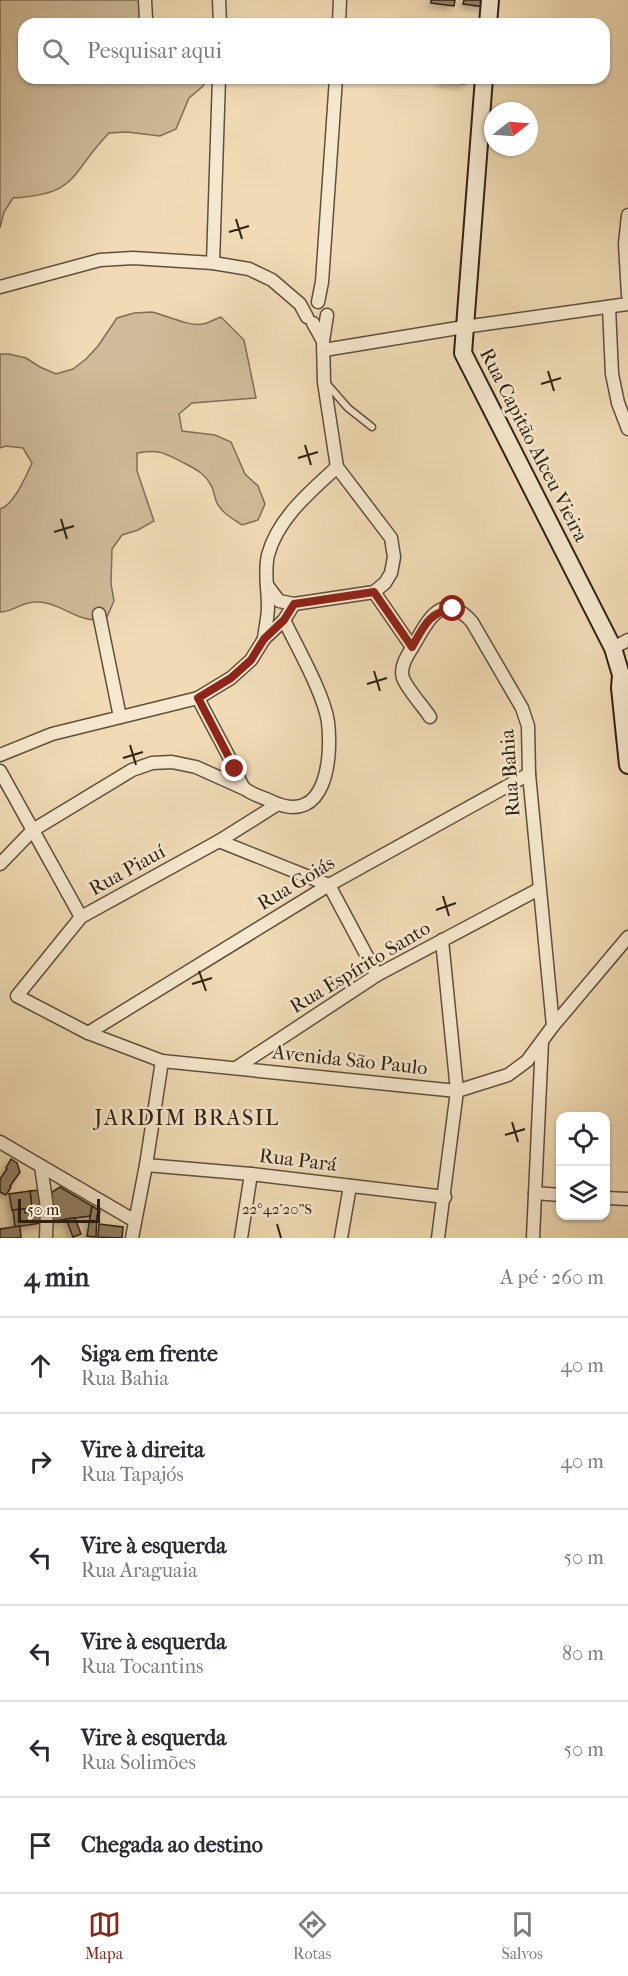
<!DOCTYPE html>
<html lang="pt">
<meta charset="utf-8">
<style>
:root{--surface:#fff;--page:#f2f2f3;--text:#2b2b33;--muted:#7c7c81;--line:#e1e1e2;--accent:#8f2418}
body{margin:0;font-family:"IM FELL French Canon",serif;background:var(--page);color:var(--text)}
.controls{position:absolute;right:18px;bottom:18px;display:grid;overflow:hidden;border-radius:12px;box-shadow:0 2px 4px #0004}
.controls button{width:54px;height:54px;display:grid;place-items:center;padding:0;border:0;border-bottom:2px solid var(--line);background:var(--surface);color:var(--text);font:30px sans-serif}
.compass{position:absolute;left:484px;top:102px;width:54px;height:54px;border-radius:50%;background:var(--surface);box-shadow:0 2px 4px #0004;rotate:73deg}
.scale{position:absolute;left:18px;bottom:15px;width:82px;box-sizing:border-box;padding-left:6px;border:3px solid #2e2116;border-top:0;font-size:16px;line-height:21px;white-space:nowrap;color:#2e2116;-webkit-text-stroke:4px #f5e8ce;paint-order:stroke}
.stop{position:absolute;width:18px;height:18px;margin:-14px;border:4px solid #8f2418;border-radius:50%;background:#fff}
.stop.end{background:#8f2418;border-color:#fff;box-shadow:0 2px 6px #0008}
.list{margin:0;padding:0;list-style:none}
h2{display:flex;justify-content:space-between;align-items:center;height:78px;margin:0;padding:0 24px;font-size:26px}
h2 small{font-size:20px;font-weight:400;color:var(--muted)}
.list li{display:grid;grid-template-columns:39px 1fr auto;gap:18px;align-items:center;box-sizing:border-box;height:96px;padding:0 24px;border-top:2px solid var(--line)}
.list b{display:block;font-size:22px;white-space:nowrap}
.list p{margin:0;font-size:20px;white-space:nowrap;color:var(--muted)}
.list em{font-size:20px;font-style:normal;color:var(--muted)}
.icon{flex:none;width:33px;height:33px;fill:none;stroke:currentColor;stroke-width:2;stroke-linecap:round;stroke-linejoin:round}
.map{position:relative;flex:none;width:628px;height:1238px;overflow:hidden}
.search{position:absolute;background:var(--surface);box-shadow:0 2px 4px #0004;left:18px;right:18px;top:18px;height:66px;display:flex;align-items:center;gap:15px;box-sizing:border-box;padding:0 21px;border-radius:18px;color:var(--muted);font-size:22px}
.sheet{height:654px;background:var(--surface)}
nav{display:flex;justify-content:space-around;align-items:center;box-sizing:border-box;height:84px;border-top:2px solid var(--line);background:var(--surface);font-size:16px;color:var(--muted)}
nav a{display:grid;justify-items:center;gap:3px}
nav .on{color:var(--accent)}
.map>svg:first-child{display:block}
.green{fill:#cfbb99;stroke:#7e6e58;stroke-width:1.5}
.building{fill:#938268;stroke:#2e2116;stroke-width:1.5;filter:url(#shadow)}
.lines{fill:none;stroke-linecap:round;stroke-linejoin:round}
.lane-casing{stroke:#5e503e;stroke-width:9}
.street-casing{stroke:#5e503e;stroke-width:15}
.secondary-casing{stroke:#2e2116;stroke-width:20}
.lane{stroke:#f5e8ce;stroke-width:6}
.street{stroke:#f5e8ce;stroke-width:12}
.secondary{stroke:#f5e8ce;stroke-width:16}
.route{stroke:#8f2418;stroke-width:8}
.ticks{fill:none;stroke:#2e2116;stroke-width:2}
.labels{text-anchor:middle;dominant-baseline:central;stroke-width:5;stroke-linejoin:round;paint-order:stroke}
.street-label{font-size:20px;fill:#2e2116;stroke:#f5e8ce}
.quarter-label{font-size:22px;letter-spacing:1.5px;fill:#2e2116;stroke:#f5e8ce}
.ticks-label{font-size:15px;text-anchor:middle;fill:#2e2116;stroke:#f5e8ce;stroke-width:5;stroke-linejoin:round;paint-order:stroke}
</style>
<div class="map">
<svg width="628" height="1238" viewBox="0 0 628 1238">
<defs>
<filter id="shadow"><feDropShadow dx="-3.5" dy="3.5" stdDeviation="3" flood-color="#0004"/></filter>
</defs>
<rect width="100%" height="100%" fill="#f0dbb4"/>
<filter id="stains"><feTurbulence type="fractalNoise" baseFrequency=".00333" numOctaves="4"/><feColorMatrix values="0 0 0 0 .2 0 0 0 0 .09 0 0 0 0 .02 0 0 0 .5 -.17"/></filter>
<radialGradient id="worn" r=".72"><stop offset=".6" stop-color="#630" stop-opacity="0"/><stop offset="1" stop-color="#630" stop-opacity=".3"/></radialGradient>
<g class="green">
<path d="M0,0H150L153,20L155,24H24V78H209L202,87L189,98L176,129L160,136L127,132L109,133C69,174 80,194 13,198L4,212L0,228Z"/>
<path d="M152,312C166,315 189,327 203,324C209,323 215,319 221,317L244,340L256,398L192,403L179,414L182,431L215,435L231,442L245,474L258,486L265,504L258,520L242,525C233,519 222,513 217,503C214,497 214,490 211,485C204,473 197,470 186,464C164,453 162,449 137,453V471L154,521L138,530L122,535L112,549L111,584L114,601L107,617C101,618 94,621 88,619C71,616 58,603 40,602C20,601 15,612 0,612V509C14,505 26,476 32,463L23,448L6,446L0,448V354H9L26,358L40,367L56,374L73,369L86,359L98,346L117,318L134,313Z"/>
</g>
<g class="building">
<path d="M431,0H455L454,6L431,3Z"/>
<path d="M464,0H486L485,7L463,4Z"/>
<path d="M439,78H465L464,84L439,81Z"/>
<path d="M11,1159L17,1163L20,1172L10,1186L11,1187L6,1195L0,1192V1179L7,1169L6,1168Z"/>
<path d="M60,1187L92,1206L90,1216L53,1221L51,1193Z"/>
<path d="M40,1190L41,1207L32,1208L30,1191Z"/>
<path d="M30,1191L32,1208L12,1210L9,1194Z"/>
<path d="M92,1206L100,1211L99,1215H97L96,1237L87,1236Z"/>
<path d="M25,1209V1213L41,1209V1223L15,1227L13,1210Z"/>
<path d="M75,1218L81,1234L73,1237L66,1219Z"/>
<path d="M99,1224L123,1227L122,1238L98,1237Z"/>
<path d="M20,1226L21,1238H0V1229Z"/>
</g>
<g class="lines">
<g class="lane-casing">
<path id="lane" d="M327,384L348,408L372,427"/>
</g>
<g class="street-casing">
<g id="street">
<path d="M145,0L146,19"/>
<path d="M219,0L220,24"/>
<path d="M339,24L340,0"/>
<path d="M628,215L625,244L628,295"/>
<path d="M213,263L219,78"/>
<path d="M0,287L100,260L133,258L213,263L249,269L272,280L300,304L307,317"/>
<path d="M318,302L322,282L336,78"/>
<path d="M609,307L612,374L618,403L628,429"/>
<path d="M313,323L323,341"/>
<path d="M324,350L464,327L628,304"/>
<path d="M267,585L279,601L294,604L374,592L385,583L391,573L394,557L391,538L337,467L324,382L323,341L327,315"/>
<path d="M374,592L412,647"/>
<path d="M99,614L120,717"/>
<path d="M264,639C265,628 268,617 268,607C268,590 264,571 268,555C278,518 310,492 337,467"/>
<path d="M613,648L628,640"/>
<path d="M198,698C209,720 221,741 232,763C236,771 239,781 244,788C250,794 265,798 273,802C327,826 332,757 328,722C324,694 297,647 284,620"/>
<path d="M430,717C423,706 407,689 403,678C399,666 409,653 415,643C429,617 444,591 472,622L522,708L528,726L529,774L553,1026"/>
<path d="M0,755L52,734L198,698L231,678L251,660L264,639L284,620L294,604"/>
<path d="M0,771L81,917"/>
<path d="M278,804L219,841L81,917L17,996L88,1033L162,1061L457,1091L508,1075L527,1061L553,1026L628,937"/>
<path d="M219,841L329,885L377,975"/>
<path d="M0,864L33,830L132,770L152,763L172,762L196,767L245,789"/>
<path d="M88,1033L329,885L529,774"/>
<path d="M236,1068L377,975L539,889"/>
<path d="M0,1142L135,1221"/>
<path d="M146,1165L251,1174L445,1197"/>
<path d="M41,1166L47,1208L46,1238"/>
<path d="M535,1193L560,1195"/>
<path d="M606,1198L628,1199"/>
<path d="M132,1238L146,1165L162,1061"/>
<path d="M241,1238L251,1174"/>
<path d="M341,1238L350,1186"/>
<path d="M438,1238L457,1091L442,940"/>
<path d="M533,1238L542,1041"/>
</g>
</g>
<g class="secondary-casing">
<g id="secondary">
<path d="M488,24L490,0"/>
<path d="M484,78L463,353L613,648L621,675L620,688L628,765"/>
</g>
</g>
<use href="#lane" class="lane"/>
<use href="#street" class="street"/>
<use href="#secondary" class="secondary"/>
</g>
<g class="lines">
<path class="route" d="M235,769L198,698L231,678L251,660L264,639L284,620L294,604L374,592L412,647C423,628 429,611 453,609"/>
</g>
<path class="ticks" d="M236,219L242,239M229,232L249,226M548,371L554,391M541,384L561,378M305,445L311,465M298,458L318,452M61,519L67,539M54,532L74,526M374,671L380,691M367,684L387,678M130,745L136,765M123,758L143,752M443,896L449,916M436,910L456,903M199,971L206,991M192,984L212,978M512,1122L518,1142M505,1135L525,1129M277,1224L281,1238"/>
<g class="labels">
<g class="street-label">
<text transform="translate(534 445) rotate(63)">Rua Capitão Alceu Vieira</text>
<text transform="translate(510 773) rotate(-94)">Rua Bahia</text>
<text transform="translate(127 870) rotate(-29)">Rua Piauí</text>
<text transform="translate(296 883) rotate(-31)">Rua Goiás</text>
<text transform="translate(360 967) rotate(-31)">Rua Espírito Santo</text>
<text transform="translate(350 1060) rotate(6)">Avenida São Paulo</text>
<text transform="translate(298 1160) rotate(7)">Rua Pará</text>
</g>
<g class="quarter-label">
<text x="187" y="1118">JARDIM BRASIL</text>
</g>
</g>
<g class="ticks-label">
<text x="277" y="1214">22°42'20"S</text>
</g>
<rect width="100%" height="100%" filter="url(#stains)"/>
<rect width="100%" height="100%" fill="url(#worn)"/>
</svg>
<div class="controls">
<button><svg class="icon" aria-label="locate" viewBox="0 0 24 24"><circle cx="12" cy="12" r="6"/><path d="M12 2v4M12 18v4M2 12h4M18 12h4"/></svg></button>
<button><svg class="icon" aria-label="layers" viewBox="0 0 24 24"><path d="M12 4l9 5-9 5-9-5zM3 14l9 5 9-5"/></svg></button>
</div>
<svg class="compass" viewBox="-18 -18 36 36"><path d="M0-13l5 13h-10z" fill="#e53935"/><path d="M0 13l5-13h-10z" fill="#7c7c81"/></svg>
<div class="scale">50 m</div>
<div class="stop" style="left:453px;top:609px"></div>
<div class="stop end" style="left:235px;top:769px"></div>
<div class="search"><svg class="icon" aria-label="search" viewBox="0 0 24 24"><circle cx="10" cy="10" r="6"/><path d="M15 15l6 6"/></svg>Pesquisar aqui</div>
</div>
<section class="sheet">
<h2>4 min<small>A pé · 260 m</small></h2>
<ul class="list">
<li><svg class="icon" aria-label="ahead" viewBox="0 0 24 24"><path d="M12 20V5M6 11l6-6 6 6"/></svg><div><b>Siga em frente</b><p>Rua Bahia</p></div><em>40 m</em></li>
<li><svg class="icon" aria-label="right" viewBox="0 0 24 24"><path d="M7 20v-9h11M14 6l5 5-5 5"/></svg><div><b>Vire à direita</b><p>Rua Tapajós</p></div><em>40 m</em></li>
<li><svg class="icon" aria-label="left" viewBox="0 0 24 24"><path d="M17 20v-9H6M10 6l-5 5 5 5"/></svg><div><b>Vire à esquerda</b><p>Rua Araguaia</p></div><em>50 m</em></li>
<li><svg class="icon" aria-label="left" viewBox="0 0 24 24"><path d="M17 20v-9H6M10 6l-5 5 5 5"/></svg><div><b>Vire à esquerda</b><p>Rua Tocantins</p></div><em>80 m</em></li>
<li><svg class="icon" aria-label="left" viewBox="0 0 24 24"><path d="M17 20v-9H6M10 6l-5 5 5 5"/></svg><div><b>Vire à esquerda</b><p>Rua Solimões</p></div><em>50 m</em></li>
<li><svg class="icon" aria-label="arrive" viewBox="0 0 24 24"><path d="M6 21V4h12l-3 4 3 4H6"/></svg><div><b>Chegada ao destino</b></div></li>
</ul>
</section>
<nav>
<a class="on"><svg class="icon" aria-label="map" viewBox="0 0 24 24"><path d="M3 6l6-2 6 2 6-2v14l-6 2-6-2-6 2zM9 4v14M15 6v14"/></svg>Mapa</a>
<a><svg class="icon" aria-label="directions" viewBox="0 0 24 24"><path d="M12 3l9 9-9 9-9-9zM9 14v-3h6M13 9l2 2-2 2"/></svg>Rotas</a>
<a><svg class="icon" aria-label="saved" viewBox="0 0 24 24"><path d="M7 4h10v16l-5-4-5 4z"/></svg>Salvos</a>
</nav>
